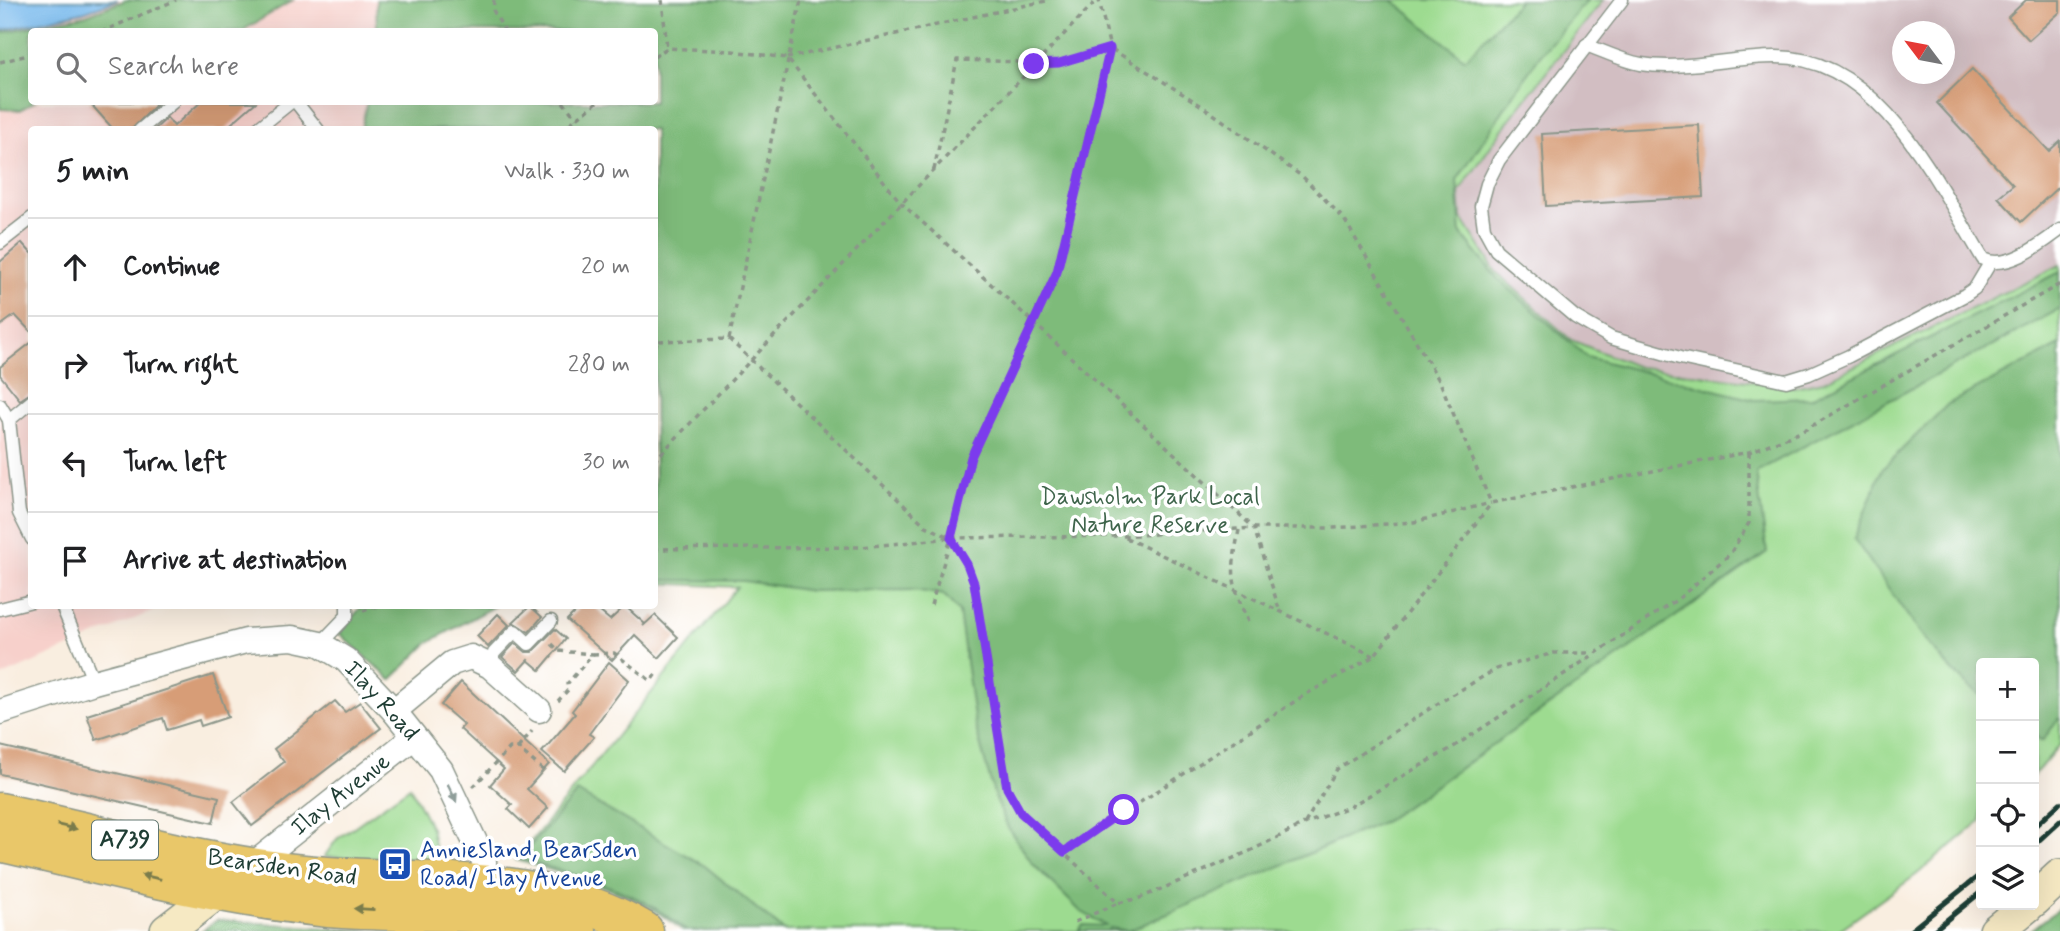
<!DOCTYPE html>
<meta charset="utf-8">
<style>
:root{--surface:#fff;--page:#f2f2f2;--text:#202124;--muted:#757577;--line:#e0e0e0}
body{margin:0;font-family:Mynerve,sans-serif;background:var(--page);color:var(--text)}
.controls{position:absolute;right:21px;bottom:21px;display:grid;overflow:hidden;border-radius:7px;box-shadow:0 7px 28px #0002}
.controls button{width:63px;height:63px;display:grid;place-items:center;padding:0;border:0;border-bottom:2px solid var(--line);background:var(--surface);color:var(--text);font:35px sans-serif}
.compass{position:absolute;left:1892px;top:21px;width:63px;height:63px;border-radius:50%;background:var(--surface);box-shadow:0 7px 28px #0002;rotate:302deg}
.stop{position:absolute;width:21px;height:21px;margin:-16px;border:5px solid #7c3aed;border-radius:50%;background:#fff}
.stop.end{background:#7c3aed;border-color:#fff;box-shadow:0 2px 7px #0008}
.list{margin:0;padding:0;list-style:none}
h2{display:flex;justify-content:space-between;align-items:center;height:91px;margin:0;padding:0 28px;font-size:30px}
h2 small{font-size:23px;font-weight:400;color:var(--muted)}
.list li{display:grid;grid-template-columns:46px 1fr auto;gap:21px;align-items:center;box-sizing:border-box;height:98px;padding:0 28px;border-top:2px solid var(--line)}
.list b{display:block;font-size:26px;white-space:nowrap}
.list em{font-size:23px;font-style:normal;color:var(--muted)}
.icon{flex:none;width:38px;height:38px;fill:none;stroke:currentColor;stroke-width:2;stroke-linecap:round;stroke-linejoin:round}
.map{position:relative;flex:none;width:2060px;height:931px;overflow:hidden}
.search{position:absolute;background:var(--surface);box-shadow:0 7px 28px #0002;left:28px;top:28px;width:630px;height:77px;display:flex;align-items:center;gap:18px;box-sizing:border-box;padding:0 24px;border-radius:7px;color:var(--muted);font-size:26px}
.panel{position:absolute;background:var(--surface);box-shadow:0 7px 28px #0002;left:28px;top:126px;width:630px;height:483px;border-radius:7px}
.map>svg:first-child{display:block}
.built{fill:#f7d0cb}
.industrial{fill:#d2bec2;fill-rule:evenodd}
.green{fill:#9ddb90;stroke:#5e8c62;stroke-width:2}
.forest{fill:#7ebb7a;stroke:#4e7c57;stroke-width:2}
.water{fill:#78baed;stroke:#4c7c90;stroke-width:2}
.building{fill:#d79d77}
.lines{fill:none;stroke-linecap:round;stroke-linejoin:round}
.lane-casing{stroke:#8c968a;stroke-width:15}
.street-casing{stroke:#8c968a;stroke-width:27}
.secondary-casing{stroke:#8c968a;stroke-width:36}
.primary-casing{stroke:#8c968a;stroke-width:41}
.path{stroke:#8c968a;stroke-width:3.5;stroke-dasharray:5 5;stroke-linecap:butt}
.lane{stroke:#fff;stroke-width:12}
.street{stroke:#fff;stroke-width:24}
.secondary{stroke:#f6e9c3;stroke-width:33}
.primary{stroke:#e9c769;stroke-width:38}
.rail{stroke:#1f3d34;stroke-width:5}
.oneway{fill:#8f9e9a}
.oneway2{fill:#7a7b4c}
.route{stroke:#7c3aed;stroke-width:9}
.labels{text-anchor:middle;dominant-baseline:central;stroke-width:7;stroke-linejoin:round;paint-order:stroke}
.shield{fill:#fff;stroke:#627771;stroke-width:2}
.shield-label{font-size:23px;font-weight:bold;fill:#1f3d34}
.park-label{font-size:24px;fill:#3e644b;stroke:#fff}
.street-label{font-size:24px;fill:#1f3d34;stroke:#fff}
.transit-label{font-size:24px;fill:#164399;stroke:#fff;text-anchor:start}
</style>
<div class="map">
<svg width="2060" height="931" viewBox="0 0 2060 931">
<rect width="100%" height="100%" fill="#fff"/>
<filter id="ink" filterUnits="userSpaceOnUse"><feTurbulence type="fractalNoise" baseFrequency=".0143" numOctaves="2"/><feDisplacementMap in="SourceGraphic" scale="14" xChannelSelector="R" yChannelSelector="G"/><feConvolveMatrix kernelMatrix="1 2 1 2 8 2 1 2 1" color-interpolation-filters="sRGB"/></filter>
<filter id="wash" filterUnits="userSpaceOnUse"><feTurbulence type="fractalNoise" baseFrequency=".00686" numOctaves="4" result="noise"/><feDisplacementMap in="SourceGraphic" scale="28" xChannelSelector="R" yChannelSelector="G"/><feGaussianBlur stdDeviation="1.57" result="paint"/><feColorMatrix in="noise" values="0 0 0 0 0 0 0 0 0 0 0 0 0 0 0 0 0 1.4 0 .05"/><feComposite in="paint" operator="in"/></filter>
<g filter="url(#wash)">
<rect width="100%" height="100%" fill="#f9eee0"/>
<path class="built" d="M0,0H416L414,31L32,32V102H410L408,129L32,130V606H164L0,677Z"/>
<path class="industrial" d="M1588,0H2060V272L1811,398L1754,400L1587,357L1497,278L1461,234L1457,180ZM1902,32H1944V74H1902Z"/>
<g class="green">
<path d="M416,0H1603L1509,120L1459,192L1461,217L1496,272L1571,340L1638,367L1794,387L1824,381L2060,265V744L2034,775V663H1981V821L1916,875L1838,931H683C637,892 572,877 516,860L737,587L655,583L654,130H408L654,102V32Z"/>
<path d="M410,787L431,828L437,860L324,857L337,839Z"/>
</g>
<g class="forest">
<path d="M126,0H293L242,31L32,32V102H34L20,110L0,109V33L86,15Z"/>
<path d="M376,0H1392L1465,59L1520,0H1588L1540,55L1457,180L1461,234L1497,278L1587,357L1754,400L1811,398L2060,272V309L1756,472L1767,552L1385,821L1128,931L1110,928L1109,931H1078L1083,925L1107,926L1080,911L1033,864L1008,828L994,794L975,725L959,612L944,595L914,590L811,591L744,581L655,580L654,130L361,129L367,102H654V32L377,31Z"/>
<path d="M2060,345V717L2042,741L2034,735V663H1981V696C1929,657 1893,592 1854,539L1882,469L1948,404Z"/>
<path d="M362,606H495L429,642L391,680L339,633Z"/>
<path d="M577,792L705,866L784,931H686C641,890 576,875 519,859Z"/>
<path d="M2060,907V931H2030L2058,909Z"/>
<path d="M217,920L370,931H202Z"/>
</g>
<path class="water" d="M0,0H118L83,12L0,31Z"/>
<g id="blocks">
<g class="building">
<path d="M2026,0H2060V12L2029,40L2008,17Z"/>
<path d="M1972,69L2049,151L2060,141V185L2021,222L1998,197L2013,185L1937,103Z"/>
<path d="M89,102H152L156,105L131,130H114Z"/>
<path d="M201,102H256L224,130H154L167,118L174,126Z"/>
<path d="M1699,125L1703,197L1546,206L1542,134Z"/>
<path d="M22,243L32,254V333L15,315L0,326V262Z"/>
<path d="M32,342V392L20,400L0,375V367Z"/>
<path d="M530,606L542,617L529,632L513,622Z"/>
<path d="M581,606H593L610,620L625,606L645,624L643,626L655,615L678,637L659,658L635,635L612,660L567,620Z"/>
<path d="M498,614L509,625L488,647L477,636Z"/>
<path d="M555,629L566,639L540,670L528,660L518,671L502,657L515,643L526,652H532Z"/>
<path d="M609,662L629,680L589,734L594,737L564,771L542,752L575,714L572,711Z"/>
<path d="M213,675L228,717L201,726L199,720L167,730L163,718L96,740L87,715Z"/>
<path d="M461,682L549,764L527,789L548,808L529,829L508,809L512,805L490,785L504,769L460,729L464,725L441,705Z"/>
<path d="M335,701L345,712L360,702L381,728L252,826L233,802L284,762L274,749Z"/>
<path d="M0,746L219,797L213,823L0,774Z"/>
</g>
</g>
</g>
<g filter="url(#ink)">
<use href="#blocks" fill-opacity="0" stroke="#8c968a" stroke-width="2"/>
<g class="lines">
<g class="lane-casing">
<g id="lane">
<path d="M1622,0L1499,160L1487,184L1481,206L1484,228L1496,250L1575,317L1611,338L1680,358L1786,381L1809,374L1849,356L1965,295L1975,288L1990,263"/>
<path d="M1586,45C1603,51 1623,61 1641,64C1684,71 1731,57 1775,57C1879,56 1937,183 1983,259C2007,271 2041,244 2060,230"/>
<path d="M296,102L318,130"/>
<path d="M140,130L173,102"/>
<path d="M256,130L291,102"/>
<path d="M0,243L32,218"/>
<path d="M0,405L9,420L19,513L32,539"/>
<path d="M9,420L32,401"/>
<path d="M62,606L94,682"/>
<path d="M0,609L32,601"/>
<path d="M320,644L347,616V606"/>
<path d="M490,666L494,653L515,631L529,644L551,621"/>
</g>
</g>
<g class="street-casing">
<g id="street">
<path d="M394,711L452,663L471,657L490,666L539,710"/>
<path d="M0,712L94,682L246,641L292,638L320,644L346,660L394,711L441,770L484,861V897"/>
<path d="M250,867L414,737"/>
</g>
</g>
<g class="secondary-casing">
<g id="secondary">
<path d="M2034,900L2060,876"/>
<path d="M167,931L234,879"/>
<path d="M1996,931L2028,905"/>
</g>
</g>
<g class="primary-casing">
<g id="primary">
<path d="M0,812C95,833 190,860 286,872C405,887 538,867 644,931"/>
<path d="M0,842C109,867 217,897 329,908C405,915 506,904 577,931"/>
</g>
</g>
<g class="path">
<path d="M494,0L493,10L505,32"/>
<path d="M662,0L667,48"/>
<path d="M101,32L176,0"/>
<path d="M654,57L667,48L732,51L787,58L901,203L1033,322L1057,272L1110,48L1099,0"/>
<path d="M787,58L1050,0"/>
<path d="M0,62L32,54"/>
<path d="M563,102L576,118"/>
<path d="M562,130L597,102"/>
<path d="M934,170L957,60L1059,63L1110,48L1202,106L1303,177L1344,219L1440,382L1491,503L1749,452L1801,432L2060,284"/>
<path d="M654,336L659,341L654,348"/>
<path d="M729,339L801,0"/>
<path d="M659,341L729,339L926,526L951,538L1121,536"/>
<path d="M654,461L1097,0"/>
<path d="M1239,530C1230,576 1231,583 1250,626"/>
<path d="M654,549L861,547L951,538L971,457L1033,322L1254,528L1280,612"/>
<path d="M931,605L951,538L967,564L974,584L1008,787L1021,813L1118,903L1140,898L1250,851L1304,824L1349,807L1455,746L1678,599L1730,554L1749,523V452"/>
<path d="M363,611L378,606"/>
<path d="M552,644L559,651L593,654L567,684L568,690L558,701"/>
<path d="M593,654L614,653L651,681L657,672"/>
<path d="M1374,656L1122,536L1254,528H1334L1414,522L1491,503"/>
<path d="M518,748L532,731"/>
<path d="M473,787L510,748H518L543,770"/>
<path d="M1305,823L1337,769L1437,704L1496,669L1554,653H1592"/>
<path d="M1064,852L1303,696L1374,656L1490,505"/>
<path d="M1075,922L1118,903"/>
</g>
<use href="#lane" class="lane"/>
<use href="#street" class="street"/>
<use href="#secondary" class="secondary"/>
<use href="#primary" class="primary"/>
<g class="rail">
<path d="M2034,827L2060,803"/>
<path d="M2034,845L2060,821"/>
<path d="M1910,931L1981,874"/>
<path d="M1933,931L1981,892"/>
</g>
</g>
<defs><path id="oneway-solid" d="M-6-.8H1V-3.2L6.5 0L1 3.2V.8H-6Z" transform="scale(1.75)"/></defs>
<use class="oneway" href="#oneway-solid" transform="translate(452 793) rotate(64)"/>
<g class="oneway2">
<use href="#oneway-solid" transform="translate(67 827) rotate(13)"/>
<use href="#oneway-solid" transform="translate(151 877) rotate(-167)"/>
<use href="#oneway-solid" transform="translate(364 909) rotate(-177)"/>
</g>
</g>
<g class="lines" filter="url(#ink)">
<path class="route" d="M1034,64L1059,63L1110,48L1057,272L971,457L951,538L967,564L974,583L1007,788L1021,813L1064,852L1124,810"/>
</g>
<defs>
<g id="bus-square" transform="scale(1.75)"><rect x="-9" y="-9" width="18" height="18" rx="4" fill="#1a4fb4" stroke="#fff"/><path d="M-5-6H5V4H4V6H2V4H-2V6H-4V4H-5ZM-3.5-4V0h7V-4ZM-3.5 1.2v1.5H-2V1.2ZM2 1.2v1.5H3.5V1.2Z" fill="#fff"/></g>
</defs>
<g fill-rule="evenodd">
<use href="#bus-square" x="395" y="864"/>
</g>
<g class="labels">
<rect class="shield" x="92" y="820.5" width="66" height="39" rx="5"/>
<g class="shield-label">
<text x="125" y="840">A739</text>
</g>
<g class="park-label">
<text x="1150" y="497">Dawsholm Park Local<tspan x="1150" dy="28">Nature Reserve</tspan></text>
</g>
<g class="street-label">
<text transform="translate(381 701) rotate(48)">Ilay Road</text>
<text transform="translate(341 795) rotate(-38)">Ilay Avenue</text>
<text transform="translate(282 868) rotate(8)">Bearsden Road</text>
</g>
<g class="transit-label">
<text x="420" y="850">Anniesland, Bearsden<tspan x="420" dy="28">Road/ Ilay Avenue</tspan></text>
</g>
</g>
</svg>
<div class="controls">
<button>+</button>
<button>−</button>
<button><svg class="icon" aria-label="locate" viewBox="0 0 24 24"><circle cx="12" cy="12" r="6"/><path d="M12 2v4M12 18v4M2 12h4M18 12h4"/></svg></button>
<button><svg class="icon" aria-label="layers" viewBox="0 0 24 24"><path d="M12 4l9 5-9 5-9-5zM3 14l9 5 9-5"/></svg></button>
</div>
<svg class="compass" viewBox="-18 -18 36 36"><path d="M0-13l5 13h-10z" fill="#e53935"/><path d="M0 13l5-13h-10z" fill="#757577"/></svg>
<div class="stop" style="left:1124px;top:810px"></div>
<div class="stop end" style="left:1034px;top:64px"></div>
<div class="search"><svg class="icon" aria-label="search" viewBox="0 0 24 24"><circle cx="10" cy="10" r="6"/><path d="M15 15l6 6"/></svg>Search here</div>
<section class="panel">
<h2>5 min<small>Walk · 330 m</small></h2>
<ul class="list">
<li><svg class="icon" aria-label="ahead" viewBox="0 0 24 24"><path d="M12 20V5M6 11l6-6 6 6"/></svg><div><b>Continue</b></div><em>20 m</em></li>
<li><svg class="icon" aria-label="right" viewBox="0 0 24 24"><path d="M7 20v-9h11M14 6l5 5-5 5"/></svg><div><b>Turn right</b></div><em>280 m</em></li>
<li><svg class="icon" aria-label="left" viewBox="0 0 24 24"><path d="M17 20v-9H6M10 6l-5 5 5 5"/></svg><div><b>Turn left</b></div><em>30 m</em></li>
<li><svg class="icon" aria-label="arrive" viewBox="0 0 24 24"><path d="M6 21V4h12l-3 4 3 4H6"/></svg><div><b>Arrive at destination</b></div></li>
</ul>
</section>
</div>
